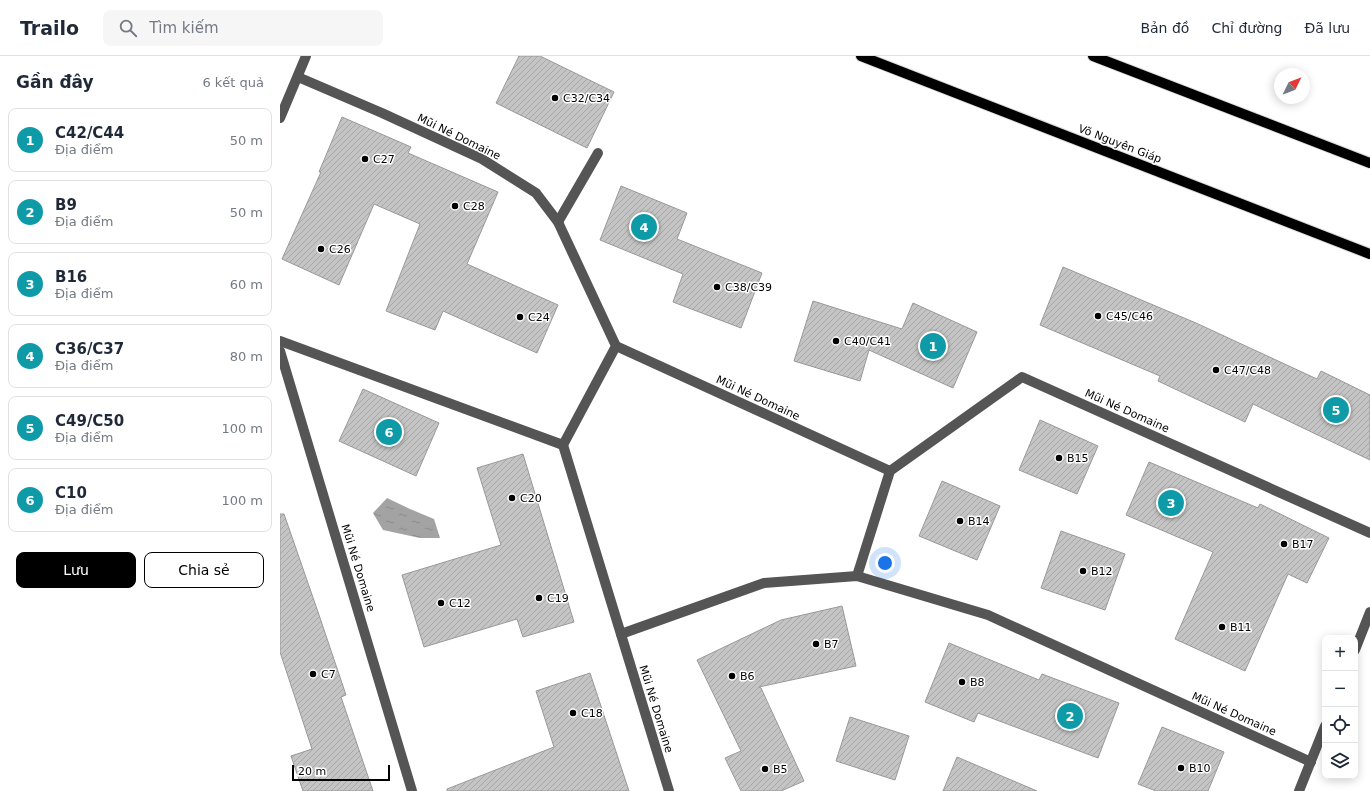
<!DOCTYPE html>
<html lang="vi">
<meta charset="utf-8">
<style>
:root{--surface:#fff;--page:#f6f6f7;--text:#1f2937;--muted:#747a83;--line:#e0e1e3;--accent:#000}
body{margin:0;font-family:"DejaVu Sans",sans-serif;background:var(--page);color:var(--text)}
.controls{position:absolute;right:12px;bottom:12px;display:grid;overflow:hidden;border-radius:8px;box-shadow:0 2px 10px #0003}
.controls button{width:36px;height:36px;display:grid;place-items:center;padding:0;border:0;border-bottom:1px solid var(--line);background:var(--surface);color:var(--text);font:20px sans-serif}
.compass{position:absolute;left:994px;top:12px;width:36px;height:36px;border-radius:50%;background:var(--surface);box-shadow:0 2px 10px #0003;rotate:47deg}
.scale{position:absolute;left:12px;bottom:10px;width:98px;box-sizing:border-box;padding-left:4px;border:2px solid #000;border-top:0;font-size:11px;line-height:14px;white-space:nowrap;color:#000;-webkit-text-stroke:3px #fff;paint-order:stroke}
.you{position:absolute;left:605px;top:507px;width:14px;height:14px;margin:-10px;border:3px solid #fff;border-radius:50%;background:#1a73e8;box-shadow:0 0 0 6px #1a73e833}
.badge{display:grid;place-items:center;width:26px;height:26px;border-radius:50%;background:var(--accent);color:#fff;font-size:13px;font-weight:700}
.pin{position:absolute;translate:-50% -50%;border:2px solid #fff;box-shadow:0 1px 4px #0006}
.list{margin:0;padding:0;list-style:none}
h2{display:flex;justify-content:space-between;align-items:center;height:52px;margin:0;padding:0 16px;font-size:17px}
h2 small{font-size:13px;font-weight:400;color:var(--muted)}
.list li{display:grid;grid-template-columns:26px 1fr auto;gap:12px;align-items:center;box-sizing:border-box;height:64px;margin:0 8px 8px;padding:0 8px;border:1px solid var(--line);border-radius:8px}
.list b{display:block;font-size:15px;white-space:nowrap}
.list p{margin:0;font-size:13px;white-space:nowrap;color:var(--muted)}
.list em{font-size:13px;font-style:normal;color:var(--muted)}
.actions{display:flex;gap:8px;padding:12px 16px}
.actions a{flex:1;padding:9px 0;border:1px solid var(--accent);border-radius:8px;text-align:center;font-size:14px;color:var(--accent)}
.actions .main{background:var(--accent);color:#fff}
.icon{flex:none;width:22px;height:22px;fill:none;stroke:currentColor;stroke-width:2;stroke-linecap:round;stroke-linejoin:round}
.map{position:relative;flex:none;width:1090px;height:735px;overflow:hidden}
header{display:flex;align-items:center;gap:24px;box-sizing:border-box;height:56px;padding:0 20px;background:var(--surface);border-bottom:1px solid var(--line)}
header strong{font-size:19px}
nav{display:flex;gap:22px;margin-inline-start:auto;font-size:14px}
.search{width:280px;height:36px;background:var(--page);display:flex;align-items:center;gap:10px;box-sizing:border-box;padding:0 14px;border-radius:8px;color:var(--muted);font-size:15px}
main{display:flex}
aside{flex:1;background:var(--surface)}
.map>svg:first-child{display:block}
.water{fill:url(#water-ripples)}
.building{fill:url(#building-hatch);stroke:#999}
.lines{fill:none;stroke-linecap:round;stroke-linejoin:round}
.major-casing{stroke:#dbdbdb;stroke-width:12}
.minor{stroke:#555;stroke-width:10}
.major{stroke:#000;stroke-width:10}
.poi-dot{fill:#000;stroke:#fff;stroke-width:1.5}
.labels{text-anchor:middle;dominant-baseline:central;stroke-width:3;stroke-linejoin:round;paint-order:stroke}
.poi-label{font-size:11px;fill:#000;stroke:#fff;text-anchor:start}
.street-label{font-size:11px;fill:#000;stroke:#fff}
</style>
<header>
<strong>Trailo</strong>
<div class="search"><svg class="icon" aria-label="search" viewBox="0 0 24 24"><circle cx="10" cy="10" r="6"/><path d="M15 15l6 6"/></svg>Tìm kiếm</div>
<nav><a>Bản đồ</a><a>Chỉ đường</a><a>Đã lưu</a></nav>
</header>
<main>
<aside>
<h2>Gần đây<small>6 kết quả</small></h2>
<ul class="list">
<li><span class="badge" style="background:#0f9aa8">1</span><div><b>C42/C44</b><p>Địa điểm</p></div><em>50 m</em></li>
<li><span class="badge" style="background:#0f9aa8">2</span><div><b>B9</b><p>Địa điểm</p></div><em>50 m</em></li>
<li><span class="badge" style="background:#0f9aa8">3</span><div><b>B16</b><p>Địa điểm</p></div><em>60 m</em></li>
<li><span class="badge" style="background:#0f9aa8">4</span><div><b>C36/C37</b><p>Địa điểm</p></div><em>80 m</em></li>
<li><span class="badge" style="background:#0f9aa8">5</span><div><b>C49/C50</b><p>Địa điểm</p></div><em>100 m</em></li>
<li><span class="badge" style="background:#0f9aa8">6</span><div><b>C10</b><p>Địa điểm</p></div><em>100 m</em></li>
</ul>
<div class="actions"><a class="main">Lưu</a><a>Chia sẻ</a></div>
</aside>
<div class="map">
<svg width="1090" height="735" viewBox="0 0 1090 735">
<defs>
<pattern id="water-ripples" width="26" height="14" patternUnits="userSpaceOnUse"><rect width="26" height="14" fill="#a3a3a3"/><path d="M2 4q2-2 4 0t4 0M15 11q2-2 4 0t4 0" fill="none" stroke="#8b8b8b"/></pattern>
<pattern id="building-hatch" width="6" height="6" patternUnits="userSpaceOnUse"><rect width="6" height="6" fill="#c4c4c4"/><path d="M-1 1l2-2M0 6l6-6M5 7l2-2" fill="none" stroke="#a7a7a7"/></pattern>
</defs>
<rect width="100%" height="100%" fill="#fff"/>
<path class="water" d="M107,442L130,453L154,463L160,482H140L103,474L93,457Z"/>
<g class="building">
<path d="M239,0H260L334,36L307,92L216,47Z"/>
<path d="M62,61L131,91L128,97L218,136L187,208L278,249L257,297L163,255L155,274L106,255L140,168L94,148L59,229L2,203L41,116H39Z"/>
<path d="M341,130L407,157L397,183L482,217L461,272L393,246L403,218L320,184Z"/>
<path d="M783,211L916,267L1037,323L1041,315L1090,339V404L973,348L965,366L878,325L880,320L760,269Z"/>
<path d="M533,245L622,273L633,247L697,276L673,332L589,294L580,325L514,305Z"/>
<path d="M83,333L159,367L136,420L59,385Z"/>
<path d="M760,364L818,390L797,438L739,414Z"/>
<path d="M243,398L294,566L243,581L237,563L144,591L122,519L221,489L197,412Z"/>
<path d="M869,406L978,452L980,448L1049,482L1027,527L1008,518L965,615L895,583L933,496L846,459Z"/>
<path d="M662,425L720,450L697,504L639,480Z"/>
<path d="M0,458H4L38,556L66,639L61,641L93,735H23L11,700L32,693L0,596Z"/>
<path d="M781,475L845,498L825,554L761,532Z"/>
<path d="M562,550L576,610L479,631L481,632L524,725L501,735H461L445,702L461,695L417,604L501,564Z"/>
<path d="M669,587L759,624L762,618L839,647L818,702L698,657L694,666L645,646Z"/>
<path d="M310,617L349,735H167V733L274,691L256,635Z"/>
<path d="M570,661L629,680L615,724L556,705Z"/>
<path d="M882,671L944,696L928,735H876L858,728Z"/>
<path d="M677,701L757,735H663Z"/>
</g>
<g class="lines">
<g class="major-casing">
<g id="major">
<path d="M581,0L1090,198"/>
<path d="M813,0L1090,107"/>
</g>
</g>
<g class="minor">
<path d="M0,62L26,0"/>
<path d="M278,166L318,97"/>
<path d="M0,285L283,389L336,290L278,166L256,137L202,103L102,57L18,21"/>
<path d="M336,290L610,415"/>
<path d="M0,295L132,735"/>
<path d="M283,389L389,735"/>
<path d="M577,520L610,415L742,321L1090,477"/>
<path d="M341,578L484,527L577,520L708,559L1031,706"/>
<path d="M1075,594L1090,556"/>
<path d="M1019,735L1045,670"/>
</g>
<use href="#major" class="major"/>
</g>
<g class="poi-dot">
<circle cx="275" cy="42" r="4"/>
<circle cx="85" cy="103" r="4"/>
<circle cx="175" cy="150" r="4"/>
<circle cx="41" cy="193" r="4"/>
<circle cx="437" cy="231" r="4"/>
<circle cx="818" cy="260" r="4"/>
<circle cx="240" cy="261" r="4"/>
<circle cx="556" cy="285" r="4"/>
<circle cx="936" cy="314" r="4"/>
<circle cx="779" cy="402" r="4"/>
<circle cx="232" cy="442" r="4"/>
<circle cx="680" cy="465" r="4"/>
<circle cx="1004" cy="488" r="4"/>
<circle cx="803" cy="515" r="4"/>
<circle cx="259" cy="542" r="4"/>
<circle cx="161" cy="547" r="4"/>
<circle cx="942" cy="571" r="4"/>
<circle cx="536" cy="588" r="4"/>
<circle cx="33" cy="618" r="4"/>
<circle cx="452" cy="620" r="4"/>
<circle cx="682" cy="626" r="4"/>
<circle cx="293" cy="657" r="4"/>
<circle cx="901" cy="712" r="4"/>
<circle cx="485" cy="713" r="4"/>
</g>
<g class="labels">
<g class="poi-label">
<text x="283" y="42">C32/C34</text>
<text x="93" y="103">C27</text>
<text x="183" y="150">C28</text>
<text x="49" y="193">C26</text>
<text x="445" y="231">C38/C39</text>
<text x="826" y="260">C45/C46</text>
<text x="248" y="261">C24</text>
<text x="564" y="285">C40/C41</text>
<text x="944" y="314">C47/C48</text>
<text x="787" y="402">B15</text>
<text x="240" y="442">C20</text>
<text x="688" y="465">B14</text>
<text x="1012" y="488">B17</text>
<text x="811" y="515">B12</text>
<text x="267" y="542">C19</text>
<text x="169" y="547">C12</text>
<text x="950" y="571">B11</text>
<text x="544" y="588">B7</text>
<text x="41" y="618">C7</text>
<text x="460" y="620">B6</text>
<text x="690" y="626">B8</text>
<text x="301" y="657">C18</text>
<text x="909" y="712">B10</text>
<text x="493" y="713">B5</text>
</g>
<g class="street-label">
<text transform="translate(179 81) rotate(26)">Mũi Né Domaine</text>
<text transform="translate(840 88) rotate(21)">Võ Nguyên Giáp</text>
<text transform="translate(478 342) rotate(25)">Mũi Né Domaine</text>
<text transform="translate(847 355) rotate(24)">Mũi Né Domaine</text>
<text transform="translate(78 512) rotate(73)">Mũi Né Domaine</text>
<text transform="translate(376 653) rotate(73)">Mũi Né Domaine</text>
<text transform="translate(954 658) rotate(24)">Mũi Né Domaine</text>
</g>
</g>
</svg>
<div class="controls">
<button>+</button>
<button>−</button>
<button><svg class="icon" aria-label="locate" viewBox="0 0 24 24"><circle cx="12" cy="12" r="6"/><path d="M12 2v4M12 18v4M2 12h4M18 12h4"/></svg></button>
<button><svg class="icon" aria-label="layers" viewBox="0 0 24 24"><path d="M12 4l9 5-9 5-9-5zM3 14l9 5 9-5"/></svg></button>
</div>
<svg class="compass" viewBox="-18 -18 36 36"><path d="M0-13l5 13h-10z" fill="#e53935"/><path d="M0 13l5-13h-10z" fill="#747a83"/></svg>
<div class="scale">20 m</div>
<div class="you"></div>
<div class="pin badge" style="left:653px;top:290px;background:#0f9aa8">1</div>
<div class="pin badge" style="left:790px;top:660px;background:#0f9aa8">2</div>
<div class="pin badge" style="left:891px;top:447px;background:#0f9aa8">3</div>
<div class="pin badge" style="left:364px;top:171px;background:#0f9aa8">4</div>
<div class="pin badge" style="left:1056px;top:354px;background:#0f9aa8">5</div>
<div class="pin badge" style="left:109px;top:376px;background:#0f9aa8">6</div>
</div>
</main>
